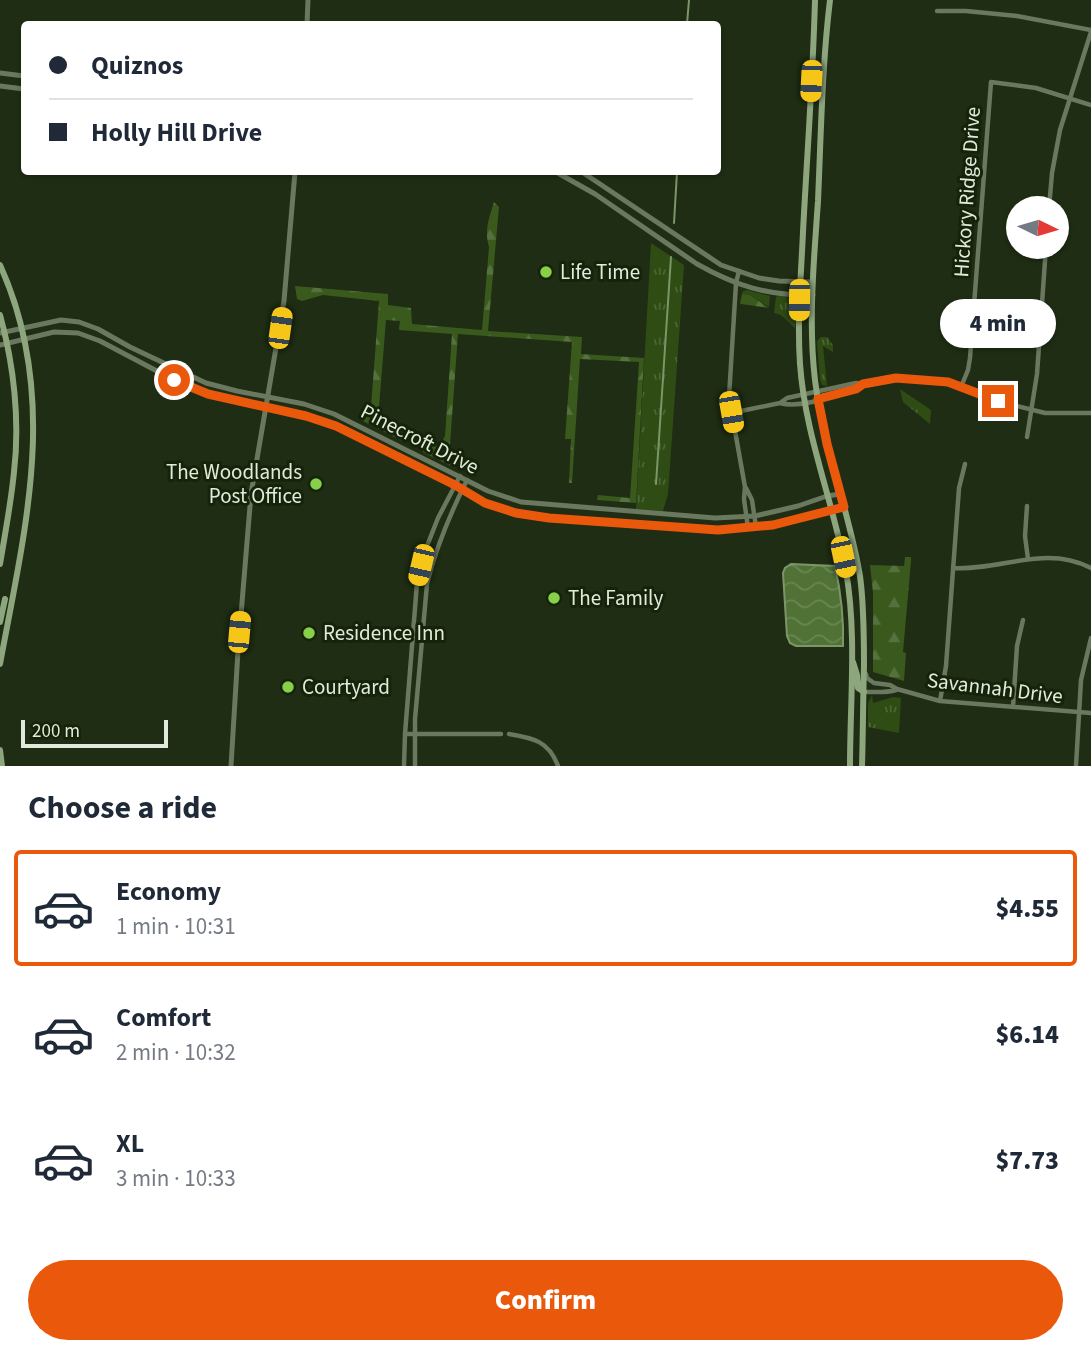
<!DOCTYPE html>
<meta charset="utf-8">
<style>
:root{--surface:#fff;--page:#f6f6f7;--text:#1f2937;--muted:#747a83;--line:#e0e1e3;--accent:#ea580c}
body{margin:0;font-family:"Source Sans 3",sans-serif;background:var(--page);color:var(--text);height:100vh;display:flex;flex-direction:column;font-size:26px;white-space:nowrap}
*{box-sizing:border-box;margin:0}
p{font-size:23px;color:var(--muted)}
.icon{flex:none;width:38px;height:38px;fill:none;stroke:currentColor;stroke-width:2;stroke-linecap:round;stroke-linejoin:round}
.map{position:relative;height:766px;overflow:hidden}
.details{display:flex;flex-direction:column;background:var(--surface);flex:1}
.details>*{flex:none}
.hud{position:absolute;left:21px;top:21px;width:700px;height:154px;border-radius:7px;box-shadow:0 2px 5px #0004;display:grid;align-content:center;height:154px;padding:0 28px;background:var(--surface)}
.needle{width:46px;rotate:95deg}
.buttons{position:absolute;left:1006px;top:196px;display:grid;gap:14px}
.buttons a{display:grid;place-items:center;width:63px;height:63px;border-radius:50%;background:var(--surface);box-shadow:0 2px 5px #0004;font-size:35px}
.scale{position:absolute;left:21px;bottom:18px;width:147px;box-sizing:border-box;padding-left:7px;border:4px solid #e1ebdb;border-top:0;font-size:19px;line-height:24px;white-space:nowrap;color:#e1ebdb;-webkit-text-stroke:5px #15230a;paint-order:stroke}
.end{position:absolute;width:32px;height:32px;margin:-16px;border:9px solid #ea580c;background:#fff;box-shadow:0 0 0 4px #fff}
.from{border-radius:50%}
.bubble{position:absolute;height:49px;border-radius:24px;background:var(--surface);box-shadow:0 2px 5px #0004;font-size:23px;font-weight:800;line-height:49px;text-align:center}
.car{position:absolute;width:21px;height:42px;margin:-21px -10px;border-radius:9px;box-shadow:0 0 5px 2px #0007;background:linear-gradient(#f5c518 24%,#345 0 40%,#f5c518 0 76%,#345 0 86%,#f5c518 0)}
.hud b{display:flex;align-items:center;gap:24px;height:66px;font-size:26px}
.hud b+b{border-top:2px solid var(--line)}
.hud i{width:18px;height:18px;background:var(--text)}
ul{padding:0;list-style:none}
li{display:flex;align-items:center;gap:21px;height:116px;margin:0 14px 10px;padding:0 14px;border:4px solid transparent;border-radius:7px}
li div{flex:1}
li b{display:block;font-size:26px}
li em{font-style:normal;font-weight:800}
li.selected{border-color:var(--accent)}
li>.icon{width:63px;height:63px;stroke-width:1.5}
h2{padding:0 28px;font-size:32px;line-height:84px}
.button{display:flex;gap:14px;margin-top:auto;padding:14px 28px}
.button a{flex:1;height:80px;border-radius:42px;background:var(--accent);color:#fff;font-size:28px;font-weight:800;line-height:80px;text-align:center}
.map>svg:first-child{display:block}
.grass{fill:url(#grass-tufts)}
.forest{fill:url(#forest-firs)}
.water{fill:url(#water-waves);stroke:#7c9668;stroke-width:2}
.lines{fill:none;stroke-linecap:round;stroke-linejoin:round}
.stream{stroke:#7c9668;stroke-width:2}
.minor{stroke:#69785f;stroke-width:4.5}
.tertiary{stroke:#69785f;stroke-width:5}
.secondary{stroke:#8ea67d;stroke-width:6}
.route{stroke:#ea580c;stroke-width:9}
.poi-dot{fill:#88cf4a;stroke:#15230a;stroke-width:2.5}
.labels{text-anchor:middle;stroke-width:6;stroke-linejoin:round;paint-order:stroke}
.street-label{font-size:21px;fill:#e1ebdb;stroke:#15230a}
.poi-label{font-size:21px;fill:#e1ebdb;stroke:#15230a;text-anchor:start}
</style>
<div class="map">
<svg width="1091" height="766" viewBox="0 0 1091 766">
<defs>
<pattern id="grass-tufts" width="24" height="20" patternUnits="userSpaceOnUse" patternTransform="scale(1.75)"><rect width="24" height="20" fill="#2e4c14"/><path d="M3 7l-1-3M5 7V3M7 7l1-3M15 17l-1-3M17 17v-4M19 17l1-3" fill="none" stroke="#4c6636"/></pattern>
<pattern id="forest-firs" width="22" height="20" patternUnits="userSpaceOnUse" patternTransform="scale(1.75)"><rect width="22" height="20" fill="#39591d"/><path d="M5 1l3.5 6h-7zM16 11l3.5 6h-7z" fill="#55713d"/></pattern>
<pattern id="water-waves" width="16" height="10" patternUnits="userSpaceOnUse" patternTransform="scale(1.75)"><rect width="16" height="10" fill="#507236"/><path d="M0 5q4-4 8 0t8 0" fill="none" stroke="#698652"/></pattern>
</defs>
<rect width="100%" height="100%" fill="#1e2d13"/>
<path class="grass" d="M651,243L684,265L668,494L663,511L636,509Z
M747,290L770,296L769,307L750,295L742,294L743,291Z
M778,296C802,298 795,308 795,328L781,315L774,313L776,297Z
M821,337H827L833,345V352L823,346L827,386L822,385L820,380L817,341Z
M900,389L931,410L930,424L903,402Z
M872,695L873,703L893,697L901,698L899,733L868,727V703Z"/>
<path class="forest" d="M494,202L499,207L488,331L582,337L581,354L644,358L636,503L597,500L598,495L630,498L639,362L580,359L572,483H569L571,439H565L572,342L458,334L449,458L462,464L455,468L424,453L420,446L422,443L440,446L445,436L452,334L399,330L400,321L386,320L378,419L402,428V432L407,433L402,441L359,419L364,407H371L379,301L323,295L302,301L297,299L295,286L388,294V305L411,308L412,324L482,330L489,247C484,231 489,218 494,202Z
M742,294L750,295L769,308L741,304L740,303Z
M905,557H911V561L903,652L906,653L904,681L873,672V593L870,565L904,566Z"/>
<path class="water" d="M791,564L835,566C841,593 844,619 843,646H796L790,643L787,636L783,573L785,568Z"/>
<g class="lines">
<path class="stream" d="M687,24L689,0
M674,223L677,172
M656,484L671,257"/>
<path class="minor" d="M937,11H966L1017,16L1091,30
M1049,208L1052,173L1060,130L1091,32
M739,271L736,283L729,397L745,487L744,499L748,528
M961,387L968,370L970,358L991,82L1036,88L1091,105
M780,403C801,409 836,395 857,389L862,384
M731,413L780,403L787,398L856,383L863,384L896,378L937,380L961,387L997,401L1045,413H1091
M1027,437L1037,374L1046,247
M746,488L752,500L756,527
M1027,506L1025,536L1028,559
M953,568C1001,571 1045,544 1091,568
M866,674L867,678L874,683L890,685L897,689L940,701L1091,713
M864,692C873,692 887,693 896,690
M940,701L946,666L959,488L965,464
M1013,707L1017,646L1023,620
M405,734H501
M509,734C533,738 549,741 558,766
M404,766L405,734L417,583L427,546L438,518L460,476
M415,766V719L427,584C436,547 450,514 467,480
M1076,766L1081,680L1091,638"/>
<path class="tertiary" d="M307,24L308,0
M0,73L24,76
M0,86L24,89
M556,172L595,194L697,264C736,286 768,296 813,295
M582,172L721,265L759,278L779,281L813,282
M0,333L61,320L79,322L98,329L130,347L206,383L237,391L304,404L334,414L488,491L521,502L715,518L755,516L798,506L827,496L840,494
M0,345L54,332L78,333L100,341L174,380L208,394L306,416L336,426L455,485L485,503L516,513L549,518L718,530L773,525L844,507
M231,766L238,651L251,494L284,301L295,172"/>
<path class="secondary" d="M815,0C813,77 807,155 803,232C801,276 797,320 800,364C805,435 833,501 846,571C857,634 850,702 850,766
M830,0C822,66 821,134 818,201C814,260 808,321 815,380C823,447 849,510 860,576C864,605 864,636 864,666C863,699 863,733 862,766
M0,265C60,397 25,529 0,664
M0,315C14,365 20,421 14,472C11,503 5,534 0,564
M0,622L5,599
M853,662L857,675L858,688L864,692
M0,750L2,766"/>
</g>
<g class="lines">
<path class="route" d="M174,380L208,394L306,416L336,426L455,485L485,503L516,513L549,518L718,530L773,525L844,507L827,444L818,399L856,389L863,384L896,378L948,382L998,401"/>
</g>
<g class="poi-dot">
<circle cx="546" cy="272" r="7"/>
<circle cx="316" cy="484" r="7"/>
<circle cx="554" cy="598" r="7"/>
<circle cx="309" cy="633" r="7"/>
<circle cx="288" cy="687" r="7"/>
</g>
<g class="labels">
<g class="street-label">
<text transform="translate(967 192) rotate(-86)" y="7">Hickory Ridge Drive</text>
<text transform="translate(420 439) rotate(27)" y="7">Pinecroft Drive</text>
<text transform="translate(995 688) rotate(7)" y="7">Savannah Drive</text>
</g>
<g class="poi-label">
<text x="560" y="279">Life Time</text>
<text x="302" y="479" text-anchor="end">The Woodlands<tspan x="302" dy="24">Post Office</tspan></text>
<text x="568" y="605">The Family</text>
<text x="323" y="640">Residence Inn</text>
<text x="302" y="694">Courtyard</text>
</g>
</g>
</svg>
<div class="buttons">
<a><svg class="needle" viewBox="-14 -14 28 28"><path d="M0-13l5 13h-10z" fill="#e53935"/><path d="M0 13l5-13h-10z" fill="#747a83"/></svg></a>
</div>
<div class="scale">200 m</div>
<i class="end from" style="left:174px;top:380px"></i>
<i class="end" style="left:998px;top:401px"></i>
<div class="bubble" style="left:940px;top:299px;width:116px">4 min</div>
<i class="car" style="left:811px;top:81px;rotate:183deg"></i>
<i class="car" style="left:799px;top:300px;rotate:181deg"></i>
<i class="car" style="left:280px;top:328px;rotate:8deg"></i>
<i class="car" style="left:731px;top:412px;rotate:170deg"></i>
<i class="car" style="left:843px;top:557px;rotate:168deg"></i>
<i class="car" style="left:421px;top:565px;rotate:193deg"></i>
<i class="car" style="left:239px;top:632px;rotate:5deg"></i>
<div class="hud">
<b><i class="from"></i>Quiznos</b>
<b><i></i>Holly Hill Drive</b>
</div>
</div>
<section class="details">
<h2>Choose a ride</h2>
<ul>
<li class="selected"><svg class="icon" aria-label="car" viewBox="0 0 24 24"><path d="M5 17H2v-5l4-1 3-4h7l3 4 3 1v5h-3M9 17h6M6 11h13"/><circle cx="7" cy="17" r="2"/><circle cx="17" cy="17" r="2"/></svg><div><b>Economy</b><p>1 min · 10:31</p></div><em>$4.55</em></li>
<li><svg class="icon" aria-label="car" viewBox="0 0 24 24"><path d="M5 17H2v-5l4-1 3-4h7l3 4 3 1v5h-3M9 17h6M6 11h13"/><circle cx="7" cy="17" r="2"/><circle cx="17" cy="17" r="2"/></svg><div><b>Comfort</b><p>2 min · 10:32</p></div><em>$6.14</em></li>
<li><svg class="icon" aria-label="car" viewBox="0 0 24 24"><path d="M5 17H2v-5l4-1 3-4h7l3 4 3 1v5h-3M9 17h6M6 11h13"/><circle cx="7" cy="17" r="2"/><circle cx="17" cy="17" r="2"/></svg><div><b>XL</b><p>3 min · 10:33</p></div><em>$7.73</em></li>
</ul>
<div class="button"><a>Confirm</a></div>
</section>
